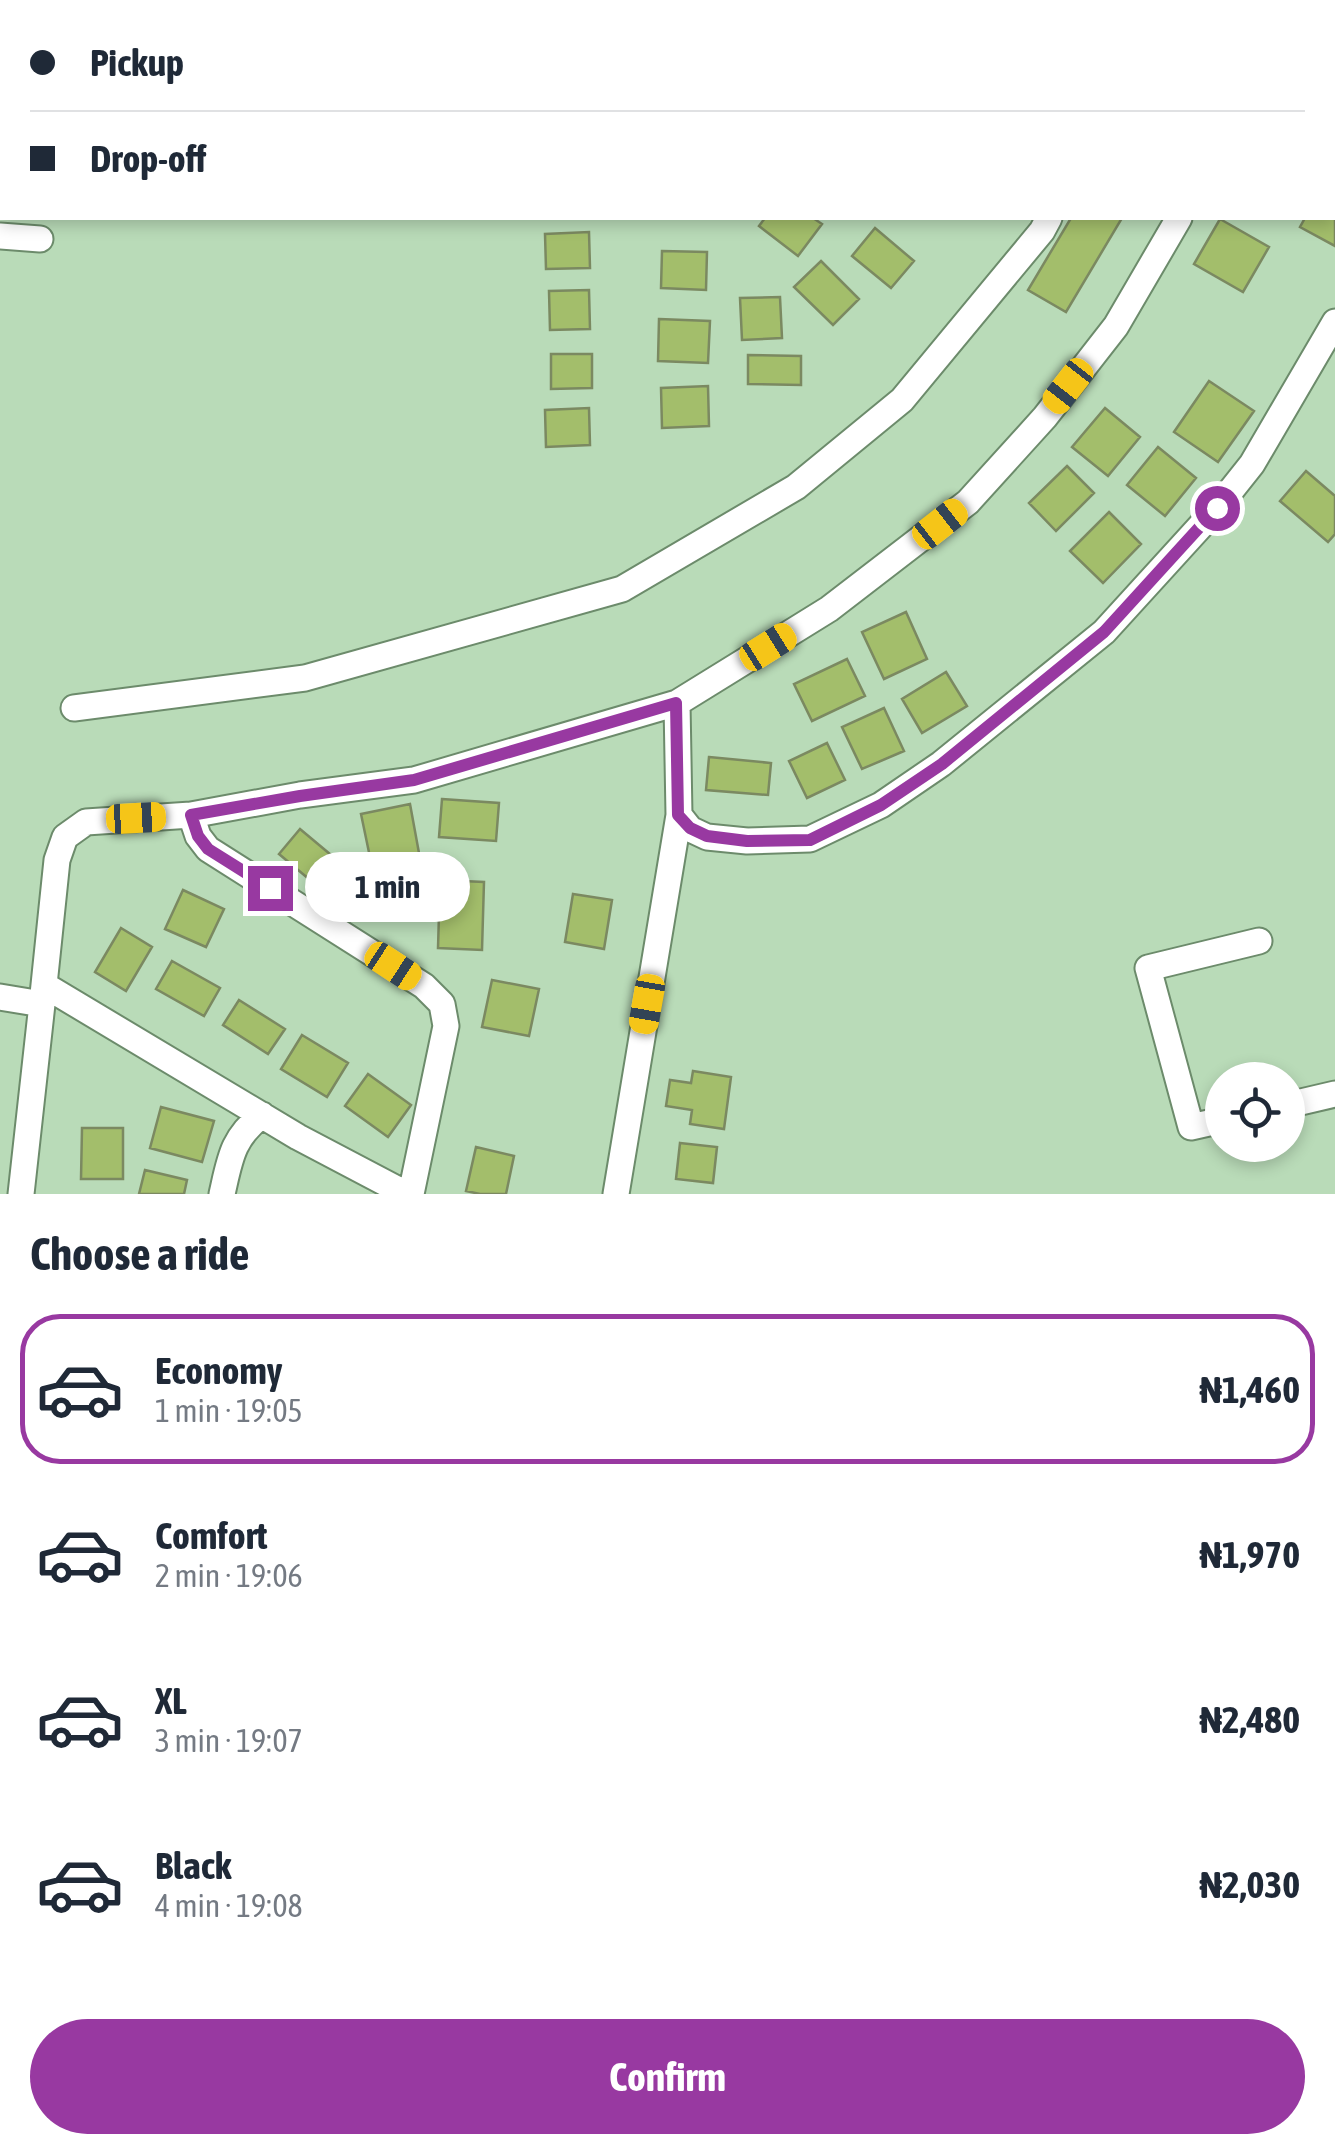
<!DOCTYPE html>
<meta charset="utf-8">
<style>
:root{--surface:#fff;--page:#f2f2f3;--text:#1f2937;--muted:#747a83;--line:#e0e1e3;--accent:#9839a1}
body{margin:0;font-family:"Asap Condensed",sans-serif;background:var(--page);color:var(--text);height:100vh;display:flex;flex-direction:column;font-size:38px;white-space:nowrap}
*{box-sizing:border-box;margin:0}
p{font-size:32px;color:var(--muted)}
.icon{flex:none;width:55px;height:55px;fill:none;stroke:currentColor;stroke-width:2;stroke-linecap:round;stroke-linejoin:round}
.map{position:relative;height:1194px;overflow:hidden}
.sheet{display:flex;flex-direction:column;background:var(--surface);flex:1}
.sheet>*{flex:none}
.top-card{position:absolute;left:0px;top:0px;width:1335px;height:220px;box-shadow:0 5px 15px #0003;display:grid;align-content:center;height:220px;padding:0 30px;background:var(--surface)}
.fabs{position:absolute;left:1205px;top:1062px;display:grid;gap:20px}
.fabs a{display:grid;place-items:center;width:100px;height:100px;border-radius:50%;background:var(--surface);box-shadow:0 5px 15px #0003;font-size:50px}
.end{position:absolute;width:45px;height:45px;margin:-22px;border:12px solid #9839a1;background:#fff;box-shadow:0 0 0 5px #fff}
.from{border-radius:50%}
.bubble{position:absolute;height:70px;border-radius:35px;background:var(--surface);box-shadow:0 5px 15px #0003;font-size:32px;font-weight:700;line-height:70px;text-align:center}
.car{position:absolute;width:30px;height:60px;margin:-30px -15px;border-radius:12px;box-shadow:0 0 8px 2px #0007;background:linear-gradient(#f5c518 24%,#345 0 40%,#f5c518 0 76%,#345 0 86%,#f5c518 0)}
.top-card b{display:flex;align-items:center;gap:35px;height:95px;font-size:38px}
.top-card b+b{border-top:2px solid var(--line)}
.top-card i{width:25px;height:25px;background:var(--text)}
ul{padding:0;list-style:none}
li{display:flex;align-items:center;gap:30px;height:150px;margin:0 20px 15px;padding:0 10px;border:5px solid transparent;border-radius:40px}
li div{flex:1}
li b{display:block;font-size:38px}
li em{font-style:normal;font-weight:700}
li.selected{border-color:var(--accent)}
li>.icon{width:90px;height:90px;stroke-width:1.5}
h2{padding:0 30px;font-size:45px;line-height:120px}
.action{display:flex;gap:20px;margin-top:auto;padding:20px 30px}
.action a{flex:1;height:115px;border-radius:60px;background:var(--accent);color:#fff;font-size:40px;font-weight:700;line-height:115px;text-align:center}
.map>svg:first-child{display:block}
.building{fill:#a3be6b;stroke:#7b8961;stroke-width:2.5}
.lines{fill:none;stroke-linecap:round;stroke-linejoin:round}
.minor-casing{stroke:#6c8b6b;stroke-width:29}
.minor{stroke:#fff;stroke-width:25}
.route{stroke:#9839a1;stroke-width:12}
</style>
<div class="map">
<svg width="1335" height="1194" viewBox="0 0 1335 1194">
<rect width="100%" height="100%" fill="#b9dbb8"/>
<path class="building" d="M1332,186L1335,188V246L1300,227L1305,218H1332Z
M765,218H813L822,224L798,256L759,226Z
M1071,218H1122L1066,312L1028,290Z
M1220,219L1269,247L1243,292L1194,264Z
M875,228L914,261L891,288L852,256Z
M589,232L590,268L546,269L545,234Z
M662,251L707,252L706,290L661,288Z
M821,261L859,299L833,325L794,287Z
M589,290L590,329L550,330L549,291Z
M780,297L782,338L742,340L740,298Z
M659,319L710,321L708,363L658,361Z
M551,354H592V388L551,389Z
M748,355L801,356V385L748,384Z
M1209,381L1254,411L1218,462L1174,432Z
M708,386L709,426L662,428L661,388Z
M589,408L590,445L546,447L545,410Z
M1105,408L1140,437L1108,476L1072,447Z
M1158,447L1196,478L1165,516L1127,485Z
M1067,466L1094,493L1056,531L1029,503Z
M1306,471L1335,496V534L1328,542L1280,501Z
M1109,512L1141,544L1103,583L1070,551Z
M906,612L927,659L884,679L862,632Z
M847,659L865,696L812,721L794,684Z
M946,672L967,706L922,733L902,699Z
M884,708L904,751L862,769L842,727Z
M827,743L845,780L807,798L789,761Z
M709,757L771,763L768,795L706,790Z
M442,799L499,803L496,841L439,837Z
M410,804L419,853L371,862L361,814Z
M300,829L343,865L322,890L279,854Z
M440,880L484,882L482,950L438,948Z
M183,890L224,909L206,947L165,929Z
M573,894L612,900L604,949L565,942Z
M121,928L152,947L126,991L95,972Z
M172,961L220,988L204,1016L156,989Z
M492,980L539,989L529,1036L482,1027Z
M239,1000L285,1029L268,1054L223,1025Z
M302,1035L348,1063L327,1097L281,1069Z
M693,1071L731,1077L724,1129L690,1124L692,1110L666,1106L670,1080L691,1083Z
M368,1074L411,1105L388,1137L345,1106Z
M161,1107L214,1121L202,1162L150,1148Z
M82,1128H123V1179H81Z
M680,1143L717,1147L713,1183L676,1179Z
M476,1147L514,1156L506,1194H480L466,1191Z
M145,1170L187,1180L184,1194H139Z"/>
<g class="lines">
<g class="minor-casing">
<path id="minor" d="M291,2L292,0
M824,2V0
M957,2V0
M1159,2L1160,0
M1303,2L1305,0
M0,236L40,239
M677,703L679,815L690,829L707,837L747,841L810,839L881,805L941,764L1104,632L1217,508L1252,464L1335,322
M74,708L305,678L622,589L796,487L902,400L1042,231L1049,218
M191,815L198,836L208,849L424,986L442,1004L446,1026L411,1194
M44,985L298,1137L395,1188L400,1194
M0,997L42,1004L21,1194
M42,1004L57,860L65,837L86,822L191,815L300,795L414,780L677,703L829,609L968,502L1045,417L1116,326L1179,218
M1288,1105L1335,1094
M1222,1120L1191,1127L1148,968L1259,941
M222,1194C230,1159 232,1138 262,1115
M616,1194L679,815"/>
</g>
<use href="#minor" class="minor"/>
</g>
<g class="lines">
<path class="route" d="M270,888L208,849L198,836L191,815L300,796L414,780L676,703L678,815L690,828L707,836L747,841L810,840L881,805L942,764L1104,632L1217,508"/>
</g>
</svg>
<div class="fabs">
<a><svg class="icon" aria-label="locate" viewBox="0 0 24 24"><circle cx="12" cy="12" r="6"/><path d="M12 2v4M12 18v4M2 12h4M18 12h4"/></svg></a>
</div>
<i class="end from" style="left:1217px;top:508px"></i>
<i class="end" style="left:270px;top:888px"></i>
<div class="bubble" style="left:305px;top:852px;width:165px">1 min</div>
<i class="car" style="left:1068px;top:386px;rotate:218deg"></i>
<i class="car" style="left:940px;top:524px;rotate:52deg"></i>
<i class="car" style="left:768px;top:647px;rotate:58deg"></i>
<i class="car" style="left:136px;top:818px;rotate:87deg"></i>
<i class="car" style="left:393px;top:966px;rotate:123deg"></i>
<i class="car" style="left:647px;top:1004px;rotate:190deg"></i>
<div class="top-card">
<b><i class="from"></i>Pickup</b>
<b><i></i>Drop-off</b>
</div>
</div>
<section class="sheet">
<h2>Choose a ride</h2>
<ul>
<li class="selected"><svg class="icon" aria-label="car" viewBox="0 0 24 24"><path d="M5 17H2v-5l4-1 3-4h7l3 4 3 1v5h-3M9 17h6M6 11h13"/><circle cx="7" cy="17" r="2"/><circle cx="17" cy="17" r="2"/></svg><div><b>Economy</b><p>1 min · 19:05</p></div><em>₦1,460</em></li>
<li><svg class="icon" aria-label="car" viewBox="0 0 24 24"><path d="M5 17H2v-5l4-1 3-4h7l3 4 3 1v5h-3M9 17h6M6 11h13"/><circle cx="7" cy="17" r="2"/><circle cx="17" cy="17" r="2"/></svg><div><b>Comfort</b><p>2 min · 19:06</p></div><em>₦1,970</em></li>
<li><svg class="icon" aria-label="car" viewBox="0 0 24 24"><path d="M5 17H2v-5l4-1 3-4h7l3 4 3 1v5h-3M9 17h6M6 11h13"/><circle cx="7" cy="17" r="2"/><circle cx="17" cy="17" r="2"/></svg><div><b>XL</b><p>3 min · 19:07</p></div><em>₦2,480</em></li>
<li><svg class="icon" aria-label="car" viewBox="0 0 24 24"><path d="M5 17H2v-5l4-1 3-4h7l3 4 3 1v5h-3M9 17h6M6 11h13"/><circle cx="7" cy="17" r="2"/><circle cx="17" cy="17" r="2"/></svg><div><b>Black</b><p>4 min · 19:08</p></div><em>₦2,030</em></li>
</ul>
<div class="action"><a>Confirm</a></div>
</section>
